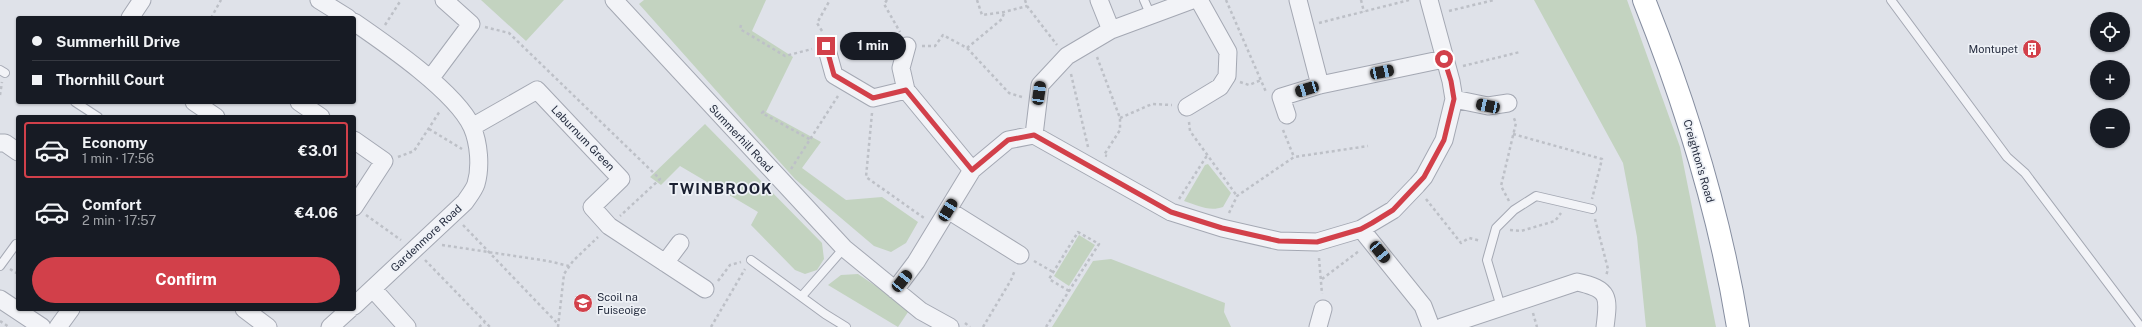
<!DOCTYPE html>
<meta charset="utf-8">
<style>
:root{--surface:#171b24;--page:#20242c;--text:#f1f3f6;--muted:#9ea1a6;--line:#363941;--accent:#d2404a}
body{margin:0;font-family:"Public Sans",sans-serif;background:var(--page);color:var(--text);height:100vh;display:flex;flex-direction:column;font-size:15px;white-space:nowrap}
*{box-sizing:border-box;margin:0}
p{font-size:13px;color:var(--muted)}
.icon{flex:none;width:22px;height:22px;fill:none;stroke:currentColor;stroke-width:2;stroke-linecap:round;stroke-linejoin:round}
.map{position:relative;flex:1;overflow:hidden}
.drawer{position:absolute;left:16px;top:115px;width:340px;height:196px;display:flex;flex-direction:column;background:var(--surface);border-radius:4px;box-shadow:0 1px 3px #0004}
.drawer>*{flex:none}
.banner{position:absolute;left:16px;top:16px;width:340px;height:88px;border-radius:4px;box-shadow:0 1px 3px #0004;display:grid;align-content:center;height:88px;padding:0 16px;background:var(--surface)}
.tools{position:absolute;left:2090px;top:12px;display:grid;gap:8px}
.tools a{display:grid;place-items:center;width:40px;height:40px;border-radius:50%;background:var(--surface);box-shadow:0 1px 3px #0004;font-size:20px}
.end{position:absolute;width:18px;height:18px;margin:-9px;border:5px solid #d2404a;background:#fff;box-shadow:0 0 0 2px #fff}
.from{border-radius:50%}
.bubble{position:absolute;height:28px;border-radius:14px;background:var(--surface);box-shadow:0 1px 3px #0004;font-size:13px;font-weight:700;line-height:28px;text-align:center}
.car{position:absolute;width:12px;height:24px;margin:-12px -6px;border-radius:5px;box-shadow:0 0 3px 1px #0007;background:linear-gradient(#222 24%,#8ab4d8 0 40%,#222 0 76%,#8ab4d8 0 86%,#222 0)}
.banner b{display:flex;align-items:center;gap:14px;height:38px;font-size:15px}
.banner b+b{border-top:1px solid var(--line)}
.banner i{width:10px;height:10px;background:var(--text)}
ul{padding:7px 0 0;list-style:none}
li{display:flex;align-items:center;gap:12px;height:56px;margin:0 8px 6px;padding:0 8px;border:2px solid transparent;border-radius:4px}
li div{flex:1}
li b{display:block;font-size:15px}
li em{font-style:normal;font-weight:700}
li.selected{border-color:var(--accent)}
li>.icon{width:36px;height:36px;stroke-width:1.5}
.cta{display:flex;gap:8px;margin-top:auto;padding:8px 16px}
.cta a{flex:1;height:46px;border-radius:24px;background:var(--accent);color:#fff;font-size:16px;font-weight:700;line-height:46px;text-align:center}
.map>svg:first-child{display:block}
.green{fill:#c3d3c0}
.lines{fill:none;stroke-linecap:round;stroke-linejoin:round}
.lane-casing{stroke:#a4a8b3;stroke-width:10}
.street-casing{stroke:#a4a8b3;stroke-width:19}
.highway-casing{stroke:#868ea0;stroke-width:24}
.path{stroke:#bdc0c7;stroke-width:2.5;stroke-dasharray:3 3;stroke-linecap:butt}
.lane{stroke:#f2f3f7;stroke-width:8}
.street{stroke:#f2f3f7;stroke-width:17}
.highway{stroke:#fff;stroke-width:22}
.route{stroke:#d2404a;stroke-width:5}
.labels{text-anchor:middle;stroke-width:3.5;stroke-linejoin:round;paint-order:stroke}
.poi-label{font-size:11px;fill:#272e40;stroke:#eef1f6;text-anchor:end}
.street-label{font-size:11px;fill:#272e40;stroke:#eef1f6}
.district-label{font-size:15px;font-weight:bold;letter-spacing:1px;fill:#1a2031;stroke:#eef1f6}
</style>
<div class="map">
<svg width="2142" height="327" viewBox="0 0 2142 327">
<rect width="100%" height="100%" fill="#dfe2e9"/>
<path class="green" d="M481,0H564L526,41Z
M644,0H766L752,31L793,57L766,112L821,142L802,168L846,200L882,197L918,222L906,243L891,252L874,246L795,179L639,4Z
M1534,0H1627L1680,147L1716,327H1646L1637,237L1623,163Z
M705,124L822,243L824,259L817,270L805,274L795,270L751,225L758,212L680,166L661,185L650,177Z
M1208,164L1231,193L1223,207C1209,212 1197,205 1184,201L1205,165Z
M1079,235L1095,245L1069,286L1054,276Z
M1111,259L1225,303L1224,312L1231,327H1052L1093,261Z
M858,274L910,309L898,327L828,285L841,275Z"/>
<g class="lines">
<g class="lane-casing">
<path id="lane" d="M1144,0L1151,16
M1891,0L2007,157L2025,173L2141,327
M0,70L5,73
M75,102L98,117
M751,260L825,314L846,327
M0,266L16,244
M802,296L844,248
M1501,307L1487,260L1496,228L1514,210L1536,196L1592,209"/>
</g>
<g class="street-casing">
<path id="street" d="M319,0L348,18
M614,0L844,248L921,311L950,327
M1298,0L1320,85
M130,18L142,0
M354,22C386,44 456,92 472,127C479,143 481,167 476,184C474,190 469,196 465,202L354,306
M1111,30L1192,0
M826,46L834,75L873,98L906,90L972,170
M430,79L471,24L444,0
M906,90L901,68L907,46
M1454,99L1488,106L1508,103
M194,102L216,117
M299,102L321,117
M1187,107L1220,87L1227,76L1228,52L1199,0
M1287,115L1281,97L1320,85L1444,59
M472,127L537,90L621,179L592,207L609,226L705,289
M1034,135L1040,85L1067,56L1111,30L1099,0
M354,140L384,161L354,207
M0,143H5L18,152
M948,210L1020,255
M1361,229L1423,306L1431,327
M665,263L680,243
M373,289L407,327
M895,290L916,262L972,170L1008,140L1034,135L1171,212L1222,228L1279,241L1317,242L1361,229L1393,210L1417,185L1424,177L1444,140L1454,99L1451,81L1429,0
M0,299L42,327
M244,309L268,327
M58,327L71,309
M330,327L350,309
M1318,327L1323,309
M1442,327L1577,282C1610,289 1609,297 1605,327"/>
</g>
<g class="highway-casing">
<path id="highway" d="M1644,0C1686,105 1720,215 1738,327"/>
</g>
<path class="path" d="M887,0L884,4L900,32
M977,0L982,15L1004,12L1027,6
M1025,0L1027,6L1057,45
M1226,0L1266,92
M1361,0L1364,12
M1449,11L1494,0
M43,18H46
M211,18L221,0
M1319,23L1409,0
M385,25L401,0
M741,25L740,29L785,56L812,49
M485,27L509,33L660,179L620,216
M822,31L817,23L830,0
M922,46H935L943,35L967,48L1009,93L1022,97
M842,48L859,51L871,56L874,51L887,59
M967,48L1002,19L1004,13
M1097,57L1120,118V130L1104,155L1107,156
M1463,66L1520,52
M1071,74L1088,147
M1240,82L1249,85L1261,80
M0,95L2,82
M764,111L762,113L811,140
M872,113L866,177L924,218
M1120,118L1152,104L1172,105
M1189,122L1190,131L1237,196
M429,129L462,149
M1283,130L1294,157
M1513,134L1602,159L1592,199
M398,157L414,151L440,111
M791,169L838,96
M1179,199L1208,154
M1426,199L1461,243L1469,238L1481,241
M1509,201L1501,186L1516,123L1513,116
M1229,213L1237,196L1294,157L1368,146
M366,215L401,240
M1595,219L1608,269L1606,276
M463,225L558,324
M1510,230L1521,231L1555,221L1561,213
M442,245L548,261L569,266
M1319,258L1322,294
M425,260L490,327
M1034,261L1053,272
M10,269L18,274V280
M1322,279L1359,251
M718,281L730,265L741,262
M1533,313L1537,327
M0,321L9,327
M965,323L970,327
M479,327L485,322
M558,327L564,274L573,261L598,237
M711,327L745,269
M983,327L1011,280L1015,270
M1046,327L1099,244L1078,232L1049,279L1069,291"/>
<use href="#lane" class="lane"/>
<use href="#street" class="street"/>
<use href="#highway" class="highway"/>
</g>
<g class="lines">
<path class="route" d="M826,46L834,75L873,98L906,90L972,170L1008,140L1034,135L1171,212L1222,228L1279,241L1317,242L1361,229L1372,223L1393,210L1424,177L1444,140L1454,99L1451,81L1444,59"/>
</g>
<defs>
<g id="building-disc" transform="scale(1)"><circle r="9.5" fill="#d2404a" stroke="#eef1f6"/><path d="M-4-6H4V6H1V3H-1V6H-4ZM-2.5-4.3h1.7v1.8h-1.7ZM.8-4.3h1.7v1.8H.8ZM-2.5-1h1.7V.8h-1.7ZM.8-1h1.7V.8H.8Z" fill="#fff"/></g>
<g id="school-disc" transform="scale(1)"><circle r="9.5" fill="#d2404a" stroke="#eef1f6"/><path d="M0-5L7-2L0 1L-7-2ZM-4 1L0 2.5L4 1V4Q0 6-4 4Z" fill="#fff"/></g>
</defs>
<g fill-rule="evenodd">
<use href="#building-disc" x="2032" y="49"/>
<use href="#school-disc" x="583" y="303"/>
</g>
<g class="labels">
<g class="poi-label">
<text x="2018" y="53">Montupet</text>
<text x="597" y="301" text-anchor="start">Scoil na<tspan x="597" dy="13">Fuiseoige</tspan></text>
</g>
<g class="street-label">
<text transform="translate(583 138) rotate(46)" y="4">Laburnum Green</text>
<text transform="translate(741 138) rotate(47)" y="4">Summerhill Road</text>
<text transform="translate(1699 161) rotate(74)" y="4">Creighton's Road</text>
<text transform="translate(426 238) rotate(-43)" y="4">Gardenmore Road</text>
</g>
<g class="district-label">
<text x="721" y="194">TWINBROOK</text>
</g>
</g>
</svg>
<div class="tools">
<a><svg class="icon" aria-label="locate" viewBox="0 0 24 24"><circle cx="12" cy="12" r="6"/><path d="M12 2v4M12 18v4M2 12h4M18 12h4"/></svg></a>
<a>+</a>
<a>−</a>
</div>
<i class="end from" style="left:1444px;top:59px"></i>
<i class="end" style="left:826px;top:46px"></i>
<div class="bubble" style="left:840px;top:32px;width:66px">1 min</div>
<i class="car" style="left:1382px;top:72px;rotate:78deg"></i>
<i class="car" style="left:1307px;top:89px;rotate:253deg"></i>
<i class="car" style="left:1039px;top:93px;rotate:8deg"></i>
<i class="car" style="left:1488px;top:106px;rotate:282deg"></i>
<i class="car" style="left:948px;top:210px;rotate:31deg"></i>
<i class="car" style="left:1380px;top:252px;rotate:141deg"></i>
<i class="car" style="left:902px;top:281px;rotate:39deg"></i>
<div class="banner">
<b><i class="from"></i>Summerhill Drive</b>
<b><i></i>Thornhill Court</b>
</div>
<section class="drawer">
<ul>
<li class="selected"><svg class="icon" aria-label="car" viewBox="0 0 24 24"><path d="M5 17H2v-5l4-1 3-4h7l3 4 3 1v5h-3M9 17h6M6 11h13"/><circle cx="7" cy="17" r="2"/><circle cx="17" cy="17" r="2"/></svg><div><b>Economy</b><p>1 min · 17:56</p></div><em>€3.01</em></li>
<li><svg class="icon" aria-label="car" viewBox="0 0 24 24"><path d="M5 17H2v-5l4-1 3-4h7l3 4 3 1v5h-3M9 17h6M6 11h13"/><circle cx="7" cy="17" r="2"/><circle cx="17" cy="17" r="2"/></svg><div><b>Comfort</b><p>2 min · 17:57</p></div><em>€4.06</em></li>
</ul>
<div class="cta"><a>Confirm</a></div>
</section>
</div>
